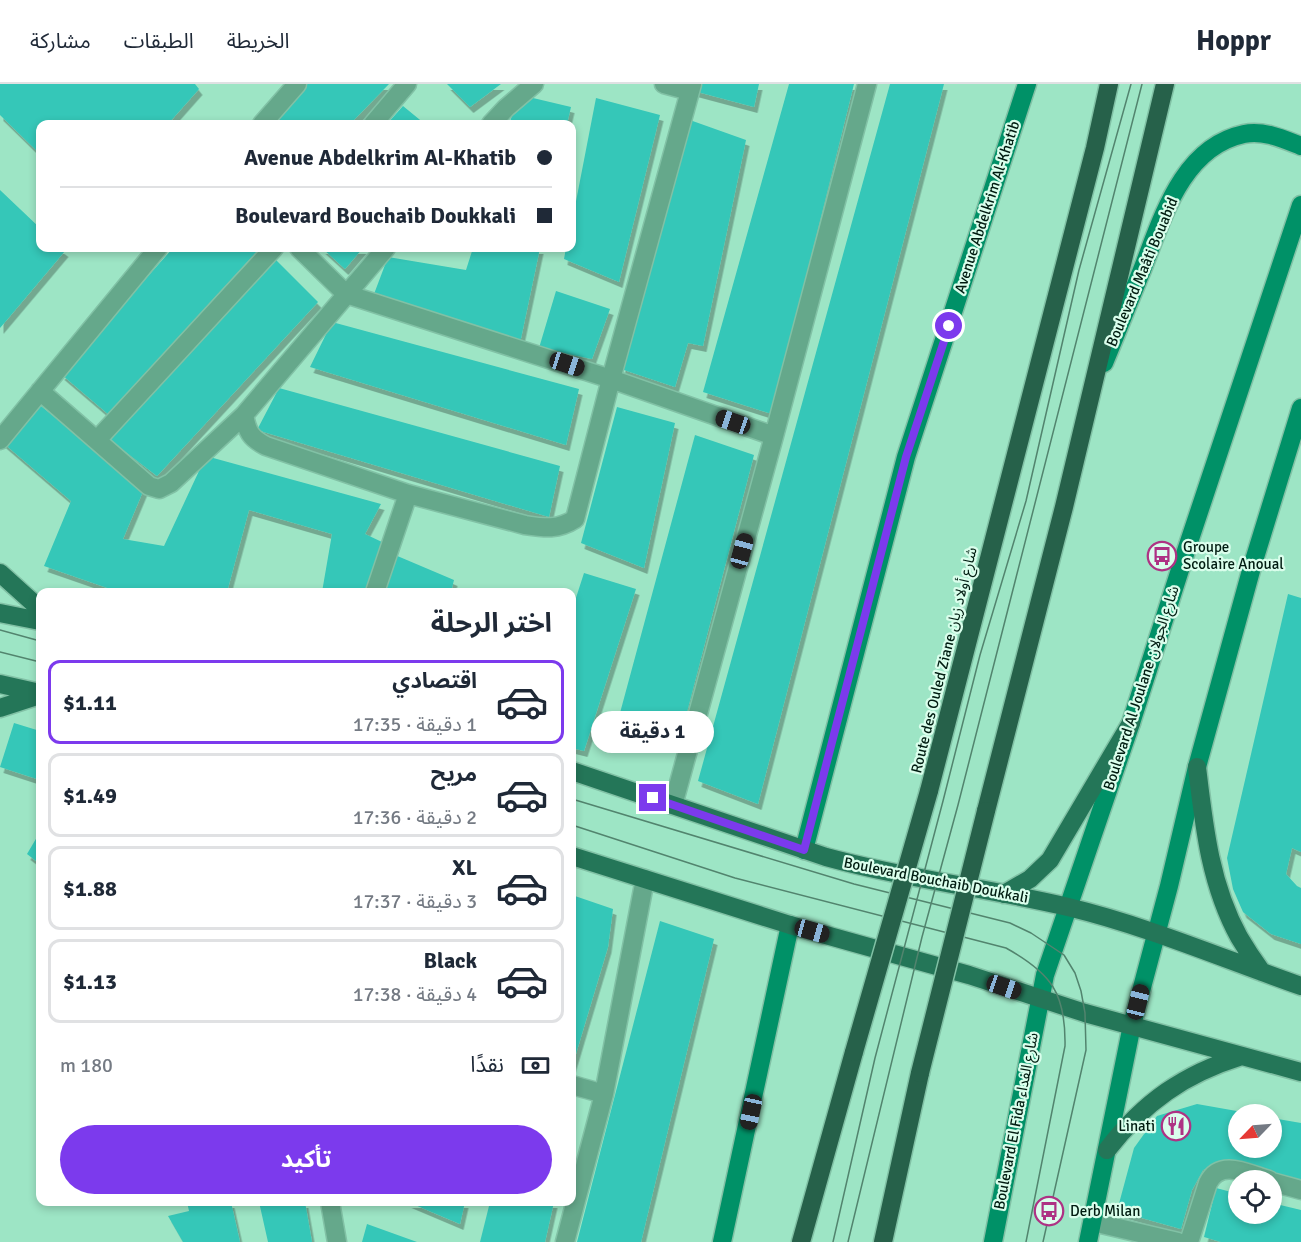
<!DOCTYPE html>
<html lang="ar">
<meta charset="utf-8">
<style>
:root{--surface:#fff;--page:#f6f6f7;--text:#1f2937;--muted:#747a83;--line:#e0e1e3;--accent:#7c3aed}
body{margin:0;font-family:Signika,"Noto Sans Arabic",sans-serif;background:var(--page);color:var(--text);direction:rtl;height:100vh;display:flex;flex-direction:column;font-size:22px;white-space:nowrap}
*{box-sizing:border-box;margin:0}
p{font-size:20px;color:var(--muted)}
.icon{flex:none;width:33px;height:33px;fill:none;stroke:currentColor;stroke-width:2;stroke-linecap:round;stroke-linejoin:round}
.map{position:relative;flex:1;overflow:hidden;direction:ltr}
.drawer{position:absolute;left:36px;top:504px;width:540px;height:618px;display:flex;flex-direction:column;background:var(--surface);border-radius:12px;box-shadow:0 3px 9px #0003;direction:rtl}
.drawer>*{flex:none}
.hud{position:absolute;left:36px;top:36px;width:540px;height:132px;border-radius:12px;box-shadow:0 3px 9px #0003;direction:rtl;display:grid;align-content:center;height:132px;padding:0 24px;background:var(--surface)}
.needle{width:39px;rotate:245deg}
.buttons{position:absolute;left:1228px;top:1020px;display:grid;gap:12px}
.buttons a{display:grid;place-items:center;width:54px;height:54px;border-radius:50%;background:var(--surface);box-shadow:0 3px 9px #0003;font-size:30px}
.end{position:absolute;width:27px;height:27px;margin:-14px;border:8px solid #7c3aed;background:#fff;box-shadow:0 0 0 3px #fff}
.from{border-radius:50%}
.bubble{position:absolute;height:42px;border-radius:21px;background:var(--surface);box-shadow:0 3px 9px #0003;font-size:20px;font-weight:700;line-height:42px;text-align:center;direction:rtl}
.car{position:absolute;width:18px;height:36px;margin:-18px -9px;border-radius:8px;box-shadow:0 0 4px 2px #0007;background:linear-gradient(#222 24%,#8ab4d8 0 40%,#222 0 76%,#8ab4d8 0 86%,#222 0)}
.hud b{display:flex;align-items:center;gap:21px;height:57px;font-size:22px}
.hud b+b{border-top:2px solid var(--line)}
.hud i{width:15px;height:15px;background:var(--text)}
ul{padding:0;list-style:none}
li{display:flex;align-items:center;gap:18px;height:84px;margin:0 12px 9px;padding:0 12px;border:3px solid var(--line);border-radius:12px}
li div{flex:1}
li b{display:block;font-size:22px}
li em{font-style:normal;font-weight:700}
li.current{border-color:var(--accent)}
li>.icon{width:54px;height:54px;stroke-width:1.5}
h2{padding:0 24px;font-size:27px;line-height:72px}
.pay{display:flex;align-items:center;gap:15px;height:66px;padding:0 24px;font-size:22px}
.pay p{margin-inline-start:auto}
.cta{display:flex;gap:12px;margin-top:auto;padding:12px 24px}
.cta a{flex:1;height:69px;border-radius:36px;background:var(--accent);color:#fff;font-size:24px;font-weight:700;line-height:69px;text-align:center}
header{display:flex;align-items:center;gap:36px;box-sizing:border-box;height:84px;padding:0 30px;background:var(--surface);border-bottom:2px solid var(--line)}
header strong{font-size:28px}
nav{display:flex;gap:33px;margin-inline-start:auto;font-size:21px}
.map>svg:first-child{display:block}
.building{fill:#35c7b8;filter:url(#shadow)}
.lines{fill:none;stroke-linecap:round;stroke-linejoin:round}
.street-casing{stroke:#81c1a5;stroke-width:21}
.secondary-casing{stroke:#81c1a5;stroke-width:21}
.primary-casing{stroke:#81c1a5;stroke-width:21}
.highway-casing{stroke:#81c1a5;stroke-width:21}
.street{stroke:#65a88b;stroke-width:18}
.secondary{stroke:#009167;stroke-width:18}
.primary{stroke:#247658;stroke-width:18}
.highway{stroke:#26614a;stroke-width:18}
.tram{stroke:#52846e;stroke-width:1.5}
.highway-bridge-casing{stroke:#81c1a5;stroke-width:21;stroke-linecap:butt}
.highway-bridge{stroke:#26614a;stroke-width:18}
.route{stroke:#7c3aed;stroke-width:8}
.labels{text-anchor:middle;stroke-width:4.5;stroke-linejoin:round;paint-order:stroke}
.street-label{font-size:15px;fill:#001c11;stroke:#dafeec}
.poi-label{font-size:15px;fill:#001c11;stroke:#dafeec;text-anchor:start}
</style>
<header>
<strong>Hoppr</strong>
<nav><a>الخريطة</a><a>الطبقات</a><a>مشاركة</a></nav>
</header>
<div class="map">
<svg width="1301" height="1158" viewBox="0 0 1301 1158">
<defs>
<filter id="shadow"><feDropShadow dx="3.5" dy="6" stdDeviation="0" flood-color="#0004"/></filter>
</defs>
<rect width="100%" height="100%" fill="#9de5c5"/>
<path class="building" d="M0,0H195L199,5L168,40H40V70L0,31Z
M304,0H389L350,40H269Z
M447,0H501L470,23Z
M696,0H759L754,23L694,7Z
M789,0H854L772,330L703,308Z
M890,0H944L758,720L698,697Z
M533,14L571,23L567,40H509L512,32Z
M596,14L660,31L619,198L564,175L566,164H572V138Z
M403,22L425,40H387Z
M687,35L746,56L703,262L688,259L675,303L621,285Z
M0,106L40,144V164H61L65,167L0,244Z
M173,164H260L108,330L61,290Z
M322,164H363L345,185Z
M473,164H540L520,259L374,210L388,173L466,186Z
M276,176L318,218L157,392L110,356Z
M556,207L610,225L592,275L539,264Z
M332,238L579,305L566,361L310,283Z
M279,304L560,382L549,433L257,346Z
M36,318L144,405L123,455L164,462L206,372L381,420L365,450L382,458L367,508H322L332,450L249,426L227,508H119L44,482L71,417L1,357Z
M617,323L675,339L644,484L581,459Z
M695,351L754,371L682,647L620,629Z
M395,471L454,496L451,508H383Z
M584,489L636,505L584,667L572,664V526Z
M1288,510L1301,514V768L1292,764L1286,790L1297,802L1301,804V860L1271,850L1243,828L1233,805L1227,774Z
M14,639L40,647V696L0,683Z
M40,748V780L27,770Z
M572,811L613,825L608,863L572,983Z
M660,837L714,855L641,1158H577Z
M1197,1020L1248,1029L1239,1030V1064H1272V1034L1301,1039V1100L1225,1076L1203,1086L1192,1106L1181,1145L1117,1127L1134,1064L1157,1032Z
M1216,1104L1239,1110V1130H1272V1119L1301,1126V1158H1221L1204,1153Z
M187,1118H231L240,1158H183L168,1132L189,1127Z
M259,1118H305L312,1158H268Z
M408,1118H465L460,1140Z
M490,1118H554L545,1158H480Z
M367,1140L417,1158H362Z"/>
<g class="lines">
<g class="street-casing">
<path id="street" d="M664,0L690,7
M262,40L297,0
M373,40L407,0
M491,40L506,24L534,0
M299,164L346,210L611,295L774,352
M40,307L149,402L159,405L171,399L244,331L386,164
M244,331C247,347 250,354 266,362L408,410L525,441C545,444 558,446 575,435L611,295L692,0
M0,356L158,164
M97,356L274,164
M375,508L408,410
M673,721L774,352L867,0
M572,1001L604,1010L645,795
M1272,1098L1301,1106
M330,1118L337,1158
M1093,1138L1178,1158
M565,1158L604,1010
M1189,1158L1208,1099C1220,1074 1248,1090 1269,1096"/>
</g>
<g class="secondary-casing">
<path id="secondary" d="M1104,279C1117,248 1129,217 1142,186C1162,135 1182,63 1244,50C1264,46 1283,55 1301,62
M804,766L906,373L1027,0
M722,1158L790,841
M993,1158L1045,891L1131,639L1186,467L1301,121
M1088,1158L1132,941L1169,802L1197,683L1252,483L1301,324"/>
</g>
<g class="primary-casing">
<path id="primary" d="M0,489L40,525
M0,529L40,537
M0,600L40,609
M0,624L40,611
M1197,683C1204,742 1210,800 1239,853C1246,865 1254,877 1262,888
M572,687L826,773C906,795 988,804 1068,823C1147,842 1224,875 1301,902
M572,772L790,841L969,891L1085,929L1301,988
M1004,810L1030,795L1050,776L1131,639
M1107,1066C1144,1018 1184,990 1242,972"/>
</g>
<g class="highway-casing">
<path id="highway" d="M929,707L1095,64L1109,0
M986,727L1064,423L1165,0
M801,1158L854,968
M883,1158L920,989"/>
</g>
<use href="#street" class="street"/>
<use href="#secondary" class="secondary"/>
<use href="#primary" class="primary"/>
<use href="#highway" class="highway"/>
<path class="tram" d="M0,546L40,557
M0,568L40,578
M572,715L854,800L1010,839L1031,849L1064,871L1075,889L1081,907L1085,929L1086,966L1043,1158
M572,741L735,794L1006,864C1051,889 1066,909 1065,962L1026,1158
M833,1158L875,974L943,717L980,571L1026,417L1079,186L1131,0
M848,1158L922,853L958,721L1142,0"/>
<g class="highway-bridge-casing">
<path id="highway-bridge" d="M854,968L929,707
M920,989L986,727"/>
</g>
<use href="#highway-bridge" class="highway-bridge"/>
</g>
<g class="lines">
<path class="route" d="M653,714L804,766L906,373L949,242"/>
</g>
<defs>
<g id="bus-ring" transform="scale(1.5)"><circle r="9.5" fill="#dafeec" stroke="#ae3284" stroke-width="1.5"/><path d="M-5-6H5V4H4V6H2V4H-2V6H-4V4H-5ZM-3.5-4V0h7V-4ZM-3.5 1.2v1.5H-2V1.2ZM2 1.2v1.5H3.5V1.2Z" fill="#ae3284"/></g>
<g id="restaurant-ring" transform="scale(1.5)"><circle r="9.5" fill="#dafeec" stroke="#ae3284" stroke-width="1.5"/><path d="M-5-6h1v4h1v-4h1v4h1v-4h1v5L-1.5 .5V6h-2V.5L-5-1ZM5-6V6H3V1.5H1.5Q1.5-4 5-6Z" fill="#ae3284"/></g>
</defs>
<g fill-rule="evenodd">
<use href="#bus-ring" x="1162" y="472"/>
<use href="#restaurant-ring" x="1176" y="1042"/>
<use href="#bus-ring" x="1049" y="1127"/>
</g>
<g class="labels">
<g class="street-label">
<text transform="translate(987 123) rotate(-72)" y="5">Avenue Abdelkrim Al-Khatib</text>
<text transform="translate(1142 188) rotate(-67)" y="5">Boulevard Maâti Bouabid</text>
<text transform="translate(944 576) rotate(-76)" y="5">Route des Ouled Ziane شارع أولاد زيان</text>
<text transform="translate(1141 604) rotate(-72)" y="5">Boulevard Al Joulane شارع الجولان</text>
<text transform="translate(936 796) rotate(11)" y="5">Boulevard Bouchaib Doukkali</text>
<text transform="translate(1016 1037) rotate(-79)" y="5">Boulevard El Fida شارع الفداء</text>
</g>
<g class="poi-label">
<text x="1183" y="468">Groupe<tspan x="1183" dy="17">Scolaire Anoual</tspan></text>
<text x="1155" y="1047" text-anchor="end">Linati</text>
<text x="1070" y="1132">Derb Milan</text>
</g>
</g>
</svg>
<div class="buttons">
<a><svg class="needle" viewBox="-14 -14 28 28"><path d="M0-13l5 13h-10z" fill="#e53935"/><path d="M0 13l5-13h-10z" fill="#747a83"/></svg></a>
<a><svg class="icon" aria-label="locate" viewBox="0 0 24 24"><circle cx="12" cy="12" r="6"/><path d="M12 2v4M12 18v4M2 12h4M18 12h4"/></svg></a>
</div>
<i class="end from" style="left:949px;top:242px"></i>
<i class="end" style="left:653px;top:714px"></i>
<div class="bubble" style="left:591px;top:627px;width:123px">1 دقيقة</div>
<i class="car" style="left:567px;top:280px;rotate:108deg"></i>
<i class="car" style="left:733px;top:338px;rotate:289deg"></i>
<i class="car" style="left:742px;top:467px;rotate:15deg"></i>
<i class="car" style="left:812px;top:847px;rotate:106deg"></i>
<i class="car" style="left:1004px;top:903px;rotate:109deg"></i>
<i class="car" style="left:1138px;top:918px;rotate:14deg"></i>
<i class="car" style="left:751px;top:1028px;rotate:192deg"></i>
<div class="hud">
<b><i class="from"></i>Avenue Abdelkrim Al-Khatib</b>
<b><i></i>Boulevard Bouchaib Doukkali</b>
</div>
<section class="drawer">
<h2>اختر الرحلة</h2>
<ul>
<li class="current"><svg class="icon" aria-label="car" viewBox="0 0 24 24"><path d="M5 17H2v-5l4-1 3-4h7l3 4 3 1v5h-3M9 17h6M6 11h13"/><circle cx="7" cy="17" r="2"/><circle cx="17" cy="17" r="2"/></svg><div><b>اقتصادي</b><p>1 دقيقة · 17:35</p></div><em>$1.11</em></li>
<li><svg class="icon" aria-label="car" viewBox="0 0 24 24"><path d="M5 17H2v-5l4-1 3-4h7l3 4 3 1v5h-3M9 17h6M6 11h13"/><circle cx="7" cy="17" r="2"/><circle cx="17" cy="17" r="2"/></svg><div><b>مريح</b><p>2 دقيقة · 17:36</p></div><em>$1.49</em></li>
<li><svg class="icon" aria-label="car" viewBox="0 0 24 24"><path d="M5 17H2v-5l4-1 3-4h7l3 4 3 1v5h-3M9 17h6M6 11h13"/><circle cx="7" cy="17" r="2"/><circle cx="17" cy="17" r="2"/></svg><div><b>XL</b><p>3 دقيقة · 17:37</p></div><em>$1.88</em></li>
<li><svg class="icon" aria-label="car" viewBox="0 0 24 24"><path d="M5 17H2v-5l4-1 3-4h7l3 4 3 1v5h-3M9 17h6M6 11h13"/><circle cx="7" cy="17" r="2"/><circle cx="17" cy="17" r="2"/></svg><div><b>Black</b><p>4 دقيقة · 17:38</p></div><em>$1.13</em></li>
</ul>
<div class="pay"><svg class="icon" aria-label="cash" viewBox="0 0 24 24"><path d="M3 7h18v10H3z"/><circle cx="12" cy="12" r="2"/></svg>نقدًا<p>180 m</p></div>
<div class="cta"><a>تأكيد</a></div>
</section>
</div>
